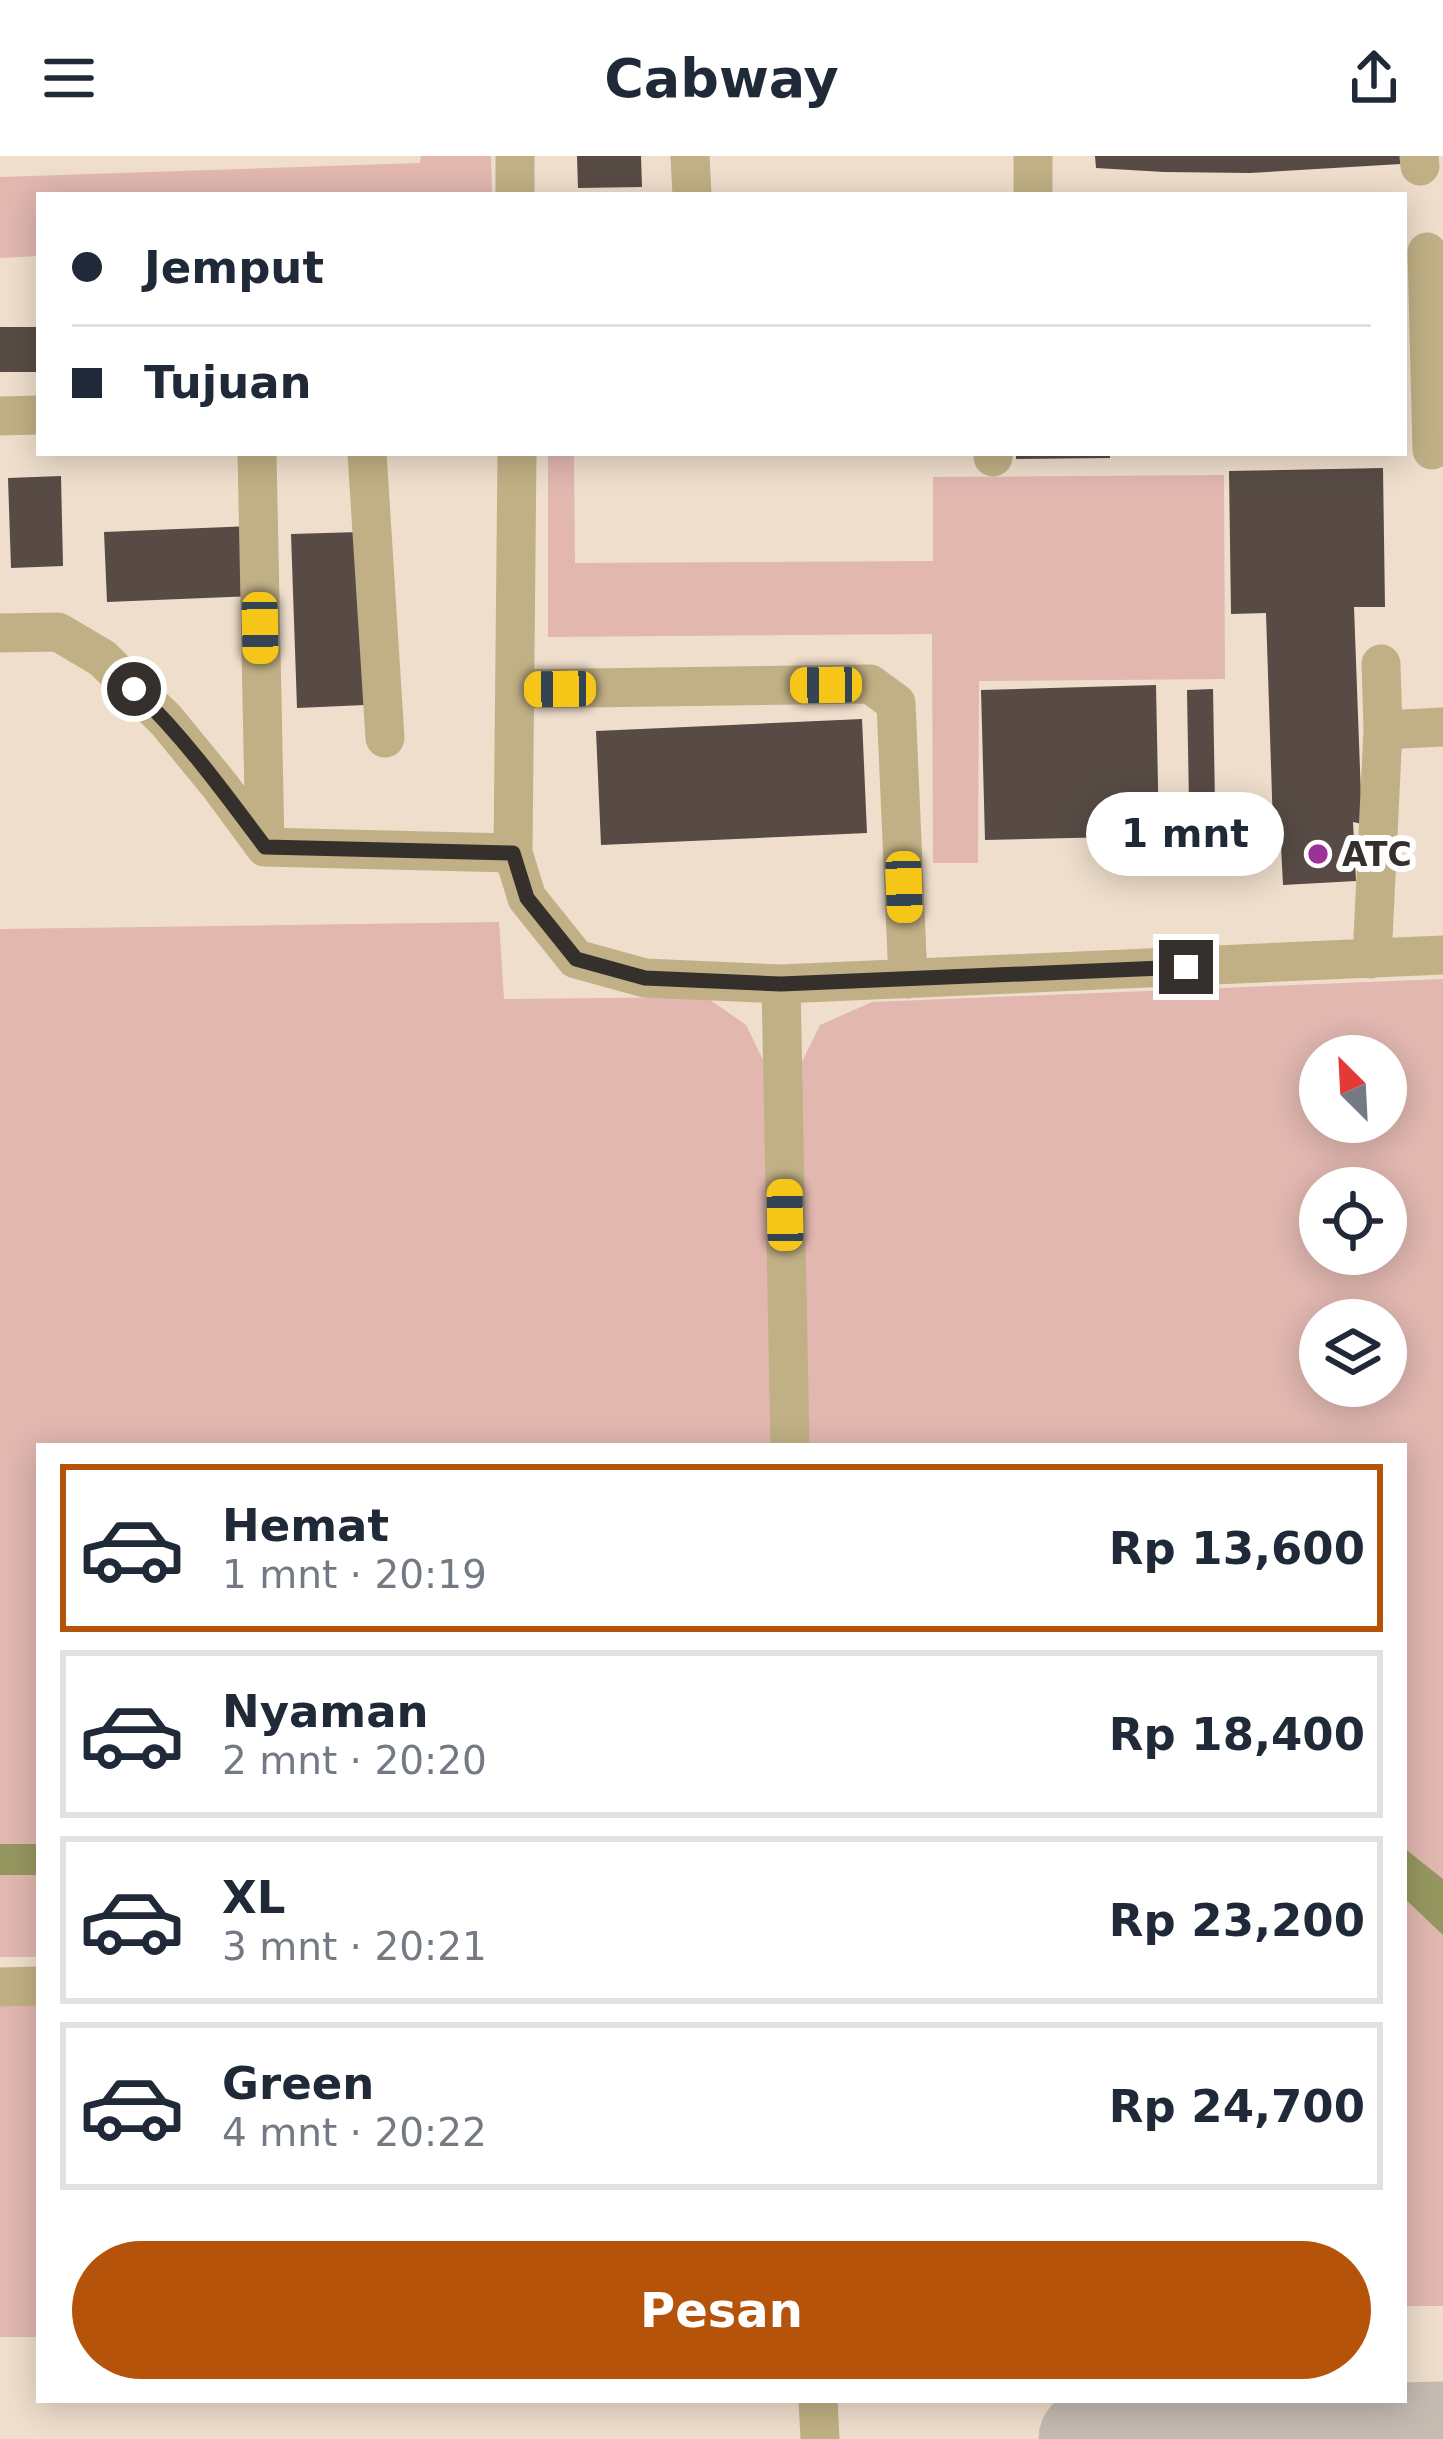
<!DOCTYPE html>
<html lang="id">
<meta charset="utf-8">
<style>
:root{--surface:#fff;--page:#f2f2f3;--text:#1f2937;--muted:#747a83;--line:#e0e1e3;--accent:#b45309}
body{margin:0;font-family:"DejaVu Sans",sans-serif;background:var(--page);color:var(--text);height:100vh;display:flex;flex-direction:column;font-size:45px;white-space:nowrap}
*{box-sizing:border-box;margin:0}
p{font-size:39px;color:var(--muted)}
.icon{flex:none;width:66px;height:66px;fill:none;stroke:currentColor;stroke-width:2;stroke-linecap:round;stroke-linejoin:round}
.map{position:relative;flex:1;overflow:hidden}
.sheet{position:absolute;left:36px;top:1287px;width:1371px;height:960px;display:flex;flex-direction:column;background:var(--surface);border-radius:0px;box-shadow:0 6px 30px #0003}
.sheet>*{flex:none}
.banner{position:absolute;left:36px;top:36px;width:1371px;height:264px;border-radius:0px;box-shadow:0 6px 30px #0003;display:grid;align-content:center;height:264px;padding:0 36px;background:var(--surface)}
.needle{width:78px;rotate:336deg}
.fabs{position:absolute;left:1299px;top:879px;display:grid;gap:24px}
.fabs a{display:grid;place-items:center;width:108px;height:108px;border-radius:50%;background:var(--surface);box-shadow:0 6px 30px #0003;font-size:60px}
.end{position:absolute;width:54px;height:54px;margin:-27px;border:15px solid #35302c;background:#fff;box-shadow:0 0 0 6px #fff}
.from{border-radius:50%}
.bubble{position:absolute;height:84px;border-radius:42px;background:var(--surface);box-shadow:0 6px 30px #0003;font-size:39px;font-weight:700;line-height:84px;text-align:center}
.car{position:absolute;width:36px;height:72px;margin:-36px -18px;border-radius:15px;box-shadow:0 0 9px 3px #0007;background:linear-gradient(#f5c518 24%,#345 0 40%,#f5c518 0 76%,#345 0 86%,#f5c518 0)}
.banner b{display:flex;align-items:center;gap:42px;height:114px;font-size:45px}
.banner b+b{border-top:3px solid var(--line)}
.banner i{width:30px;height:30px;background:var(--text)}
ul{padding:21px 0 0;list-style:none}
li{display:flex;align-items:center;gap:36px;height:168px;margin:0 24px 18px;padding:0 12px;border:6px solid var(--line);border-radius:0px}
li div{flex:1}
li b{display:block;font-size:45px}
li em{font-style:normal;font-weight:700}
li.current{border-color:var(--accent)}
li>.icon{width:108px;height:108px;stroke-width:1.5}
.action{display:flex;gap:24px;margin-top:auto;padding:24px 36px}
.action a{flex:1;height:138px;border-radius:72px;background:var(--accent);color:#fff;font-size:48px;font-weight:700;line-height:138px;text-align:center}
header{display:flex;justify-content:space-between;align-items:center;height:156px;padding:0 36px;background:var(--surface);font-size:54px;font-weight:700}
.map>svg:first-child{display:block}
.built{fill:#efdecc;fill-rule:evenodd}
.green{fill:#e1b7b0;fill-rule:evenodd}
.water{fill:#969760}
.lines{fill:none;stroke-linecap:round;stroke-linejoin:round}
.taxiway{stroke:#c4bbb1;stroke-width:99}
.building{fill:#584b45}
.minor{stroke:#c1b085;stroke-width:39}
.route{stroke:#35302c;stroke-width:15}
.poi-dot{fill:#9b3396;stroke:#fff;stroke-width:4.5}
.labels{text-anchor:middle;stroke-width:12;stroke-linejoin:round;paint-order:stroke}
.poi-label{font-size:33px;font-weight:bold;fill:#35302c;stroke:#fff;text-anchor:start}
</style>
<header><svg class="icon" aria-label="menu" viewBox="0 0 24 24"><path d="M4 6h16M4 12h16M4 18h16"/></svg>Cabway<svg class="icon" aria-label="share" viewBox="0 0 24 24"><path d="M12 15V3M7 8l5-5 5 5M5 13v7h14v-7"/></svg></header>
<div class="map">
<svg width="1443" height="2283" viewBox="0 0 1443 2283">
<rect width="100%" height="100%" fill="#f5eade"/>
<path class="built" d="M0,0H1443V2283H0ZM39,39H1404V297H39ZM1320,900H1386V966H1320ZM1320,1032H1386V1098H1320ZM1320,1164H1386V1230H1320ZM39,1290H1404V2244H39Z"/>
<path class="green" d="M421,0H491L492,39H39V100L0,102V21L420,7Z
M548,297H574L575,407L933,405V321L1224,319L1225,523L979,525L978,707H933L932,478L548,481Z
M499,766L504,843L706,841L746,869L765,908L775,1290H39V1801H0V773Z
M1443,823V2150H1404V1290H808L798,914L820,869L872,846ZM1320,900H1386V966H1320ZM1320,1032H1386V1098H1320ZM1320,1164H1386V1230H1320Z
M39,1844V2181H0V1845Z"/>
<path class="water" d="M0,1688H39V1719H0Z
M1404,1692L1443,1723V1779L1404,1742Z"/>
<g class="lines">
<path class="taxiway" d="M1088,2283L1443,2275"/>
</g>
<path class="building" d="M577,0H641L642,31L578,32Z
M1095,0H1401V8L1250,17L1164,16L1096,12Z
M0,171H39V216H0Z
M1016,297H1110V302L1016,303Z
M1383,312L1385,451H1354L1362,668L1353,666L1356,725L1283,729L1280,670L1273,671L1266,457L1231,458L1229,315Z
M61,320L63,410L11,412L8,322Z
M252,370L254,440L107,446L104,376Z
M359,376L365,549L297,552L291,378Z
M1156,529L1159,680L985,684L981,534Z
M1213,533L1215,649H1189L1187,534Z
M862,563L867,677L601,689L596,575Z"/>
<g class="lines">
<path class="minor" d="M515,0V39
M690,0L692,39
M1033,0V39
M1419,0L1420,10
M1427,96L1432,294
M0,260L39,259
M257,297L265,691
M367,297L385,582
M517,297L513,697L527,742L576,803L645,822L781,828L1443,799
M993,297V301
M0,477L58,476L102,502L166,564L220,630L265,691L513,697
M1381,508L1383,574
M516,533L870,528L896,547L908,823
M1372,803L1383,574L1443,571
M781,828L790,1290
M0,1831L39,1830
M818,2244L820,2283"/>
</g>
<g class="lines">
<path class="route" d="M134,533C184,581 224,636 265,691L513,697L527,742L576,803L645,822L781,828L1186,811"/>
</g>
<circle class="poi-dot" cx="1318" cy="698" r="12"/>
<g class="labels">
<g class="poi-label">
<text x="1342" y="710">ATC</text>
</g>
</g>
</svg>
<div class="fabs">
<a><svg class="needle" viewBox="-14 -14 28 28"><path d="M0-13l5 13h-10z" fill="#e53935"/><path d="M0 13l5-13h-10z" fill="#747a83"/></svg></a>
<a><svg class="icon" aria-label="locate" viewBox="0 0 24 24"><circle cx="12" cy="12" r="6"/><path d="M12 2v4M12 18v4M2 12h4M18 12h4"/></svg></a>
<a><svg class="icon" aria-label="layers" viewBox="0 0 24 24"><path d="M12 4l9 5-9 5-9-5zM3 14l9 5 9-5"/></svg></a>
</div>
<i class="end from" style="left:134px;top:533px"></i>
<i class="end" style="left:1186px;top:811px"></i>
<div class="bubble" style="left:1086px;top:636px;width:198px">1 mnt</div>
<i class="car" style="left:260px;top:472px;rotate:179deg"></i>
<i class="car" style="left:826px;top:529px;rotate:269deg"></i>
<i class="car" style="left:560px;top:533px;rotate:269deg"></i>
<i class="car" style="left:904px;top:731px;rotate:178deg"></i>
<i class="car" style="left:785px;top:1059px;rotate:359deg"></i>
<div class="banner">
<b><i class="from"></i>Jemput</b>
<b><i></i>Tujuan</b>
</div>
<section class="sheet">
<ul>
<li class="current"><svg class="icon" aria-label="car" viewBox="0 0 24 24"><path d="M5 17H2v-5l4-1 3-4h7l3 4 3 1v5h-3M9 17h6M6 11h13"/><circle cx="7" cy="17" r="2"/><circle cx="17" cy="17" r="2"/></svg><div><b>Hemat</b><p>1 mnt · 20:19</p></div><em>Rp 13,600</em></li>
<li><svg class="icon" aria-label="car" viewBox="0 0 24 24"><path d="M5 17H2v-5l4-1 3-4h7l3 4 3 1v5h-3M9 17h6M6 11h13"/><circle cx="7" cy="17" r="2"/><circle cx="17" cy="17" r="2"/></svg><div><b>Nyaman</b><p>2 mnt · 20:20</p></div><em>Rp 18,400</em></li>
<li><svg class="icon" aria-label="car" viewBox="0 0 24 24"><path d="M5 17H2v-5l4-1 3-4h7l3 4 3 1v5h-3M9 17h6M6 11h13"/><circle cx="7" cy="17" r="2"/><circle cx="17" cy="17" r="2"/></svg><div><b>XL</b><p>3 mnt · 20:21</p></div><em>Rp 23,200</em></li>
<li><svg class="icon" aria-label="car" viewBox="0 0 24 24"><path d="M5 17H2v-5l4-1 3-4h7l3 4 3 1v5h-3M9 17h6M6 11h13"/><circle cx="7" cy="17" r="2"/><circle cx="17" cy="17" r="2"/></svg><div><b>Green</b><p>4 mnt · 20:22</p></div><em>Rp 24,700</em></li>
</ul>
<div class="action"><a>Pesan</a></div>
</section>
</div>
